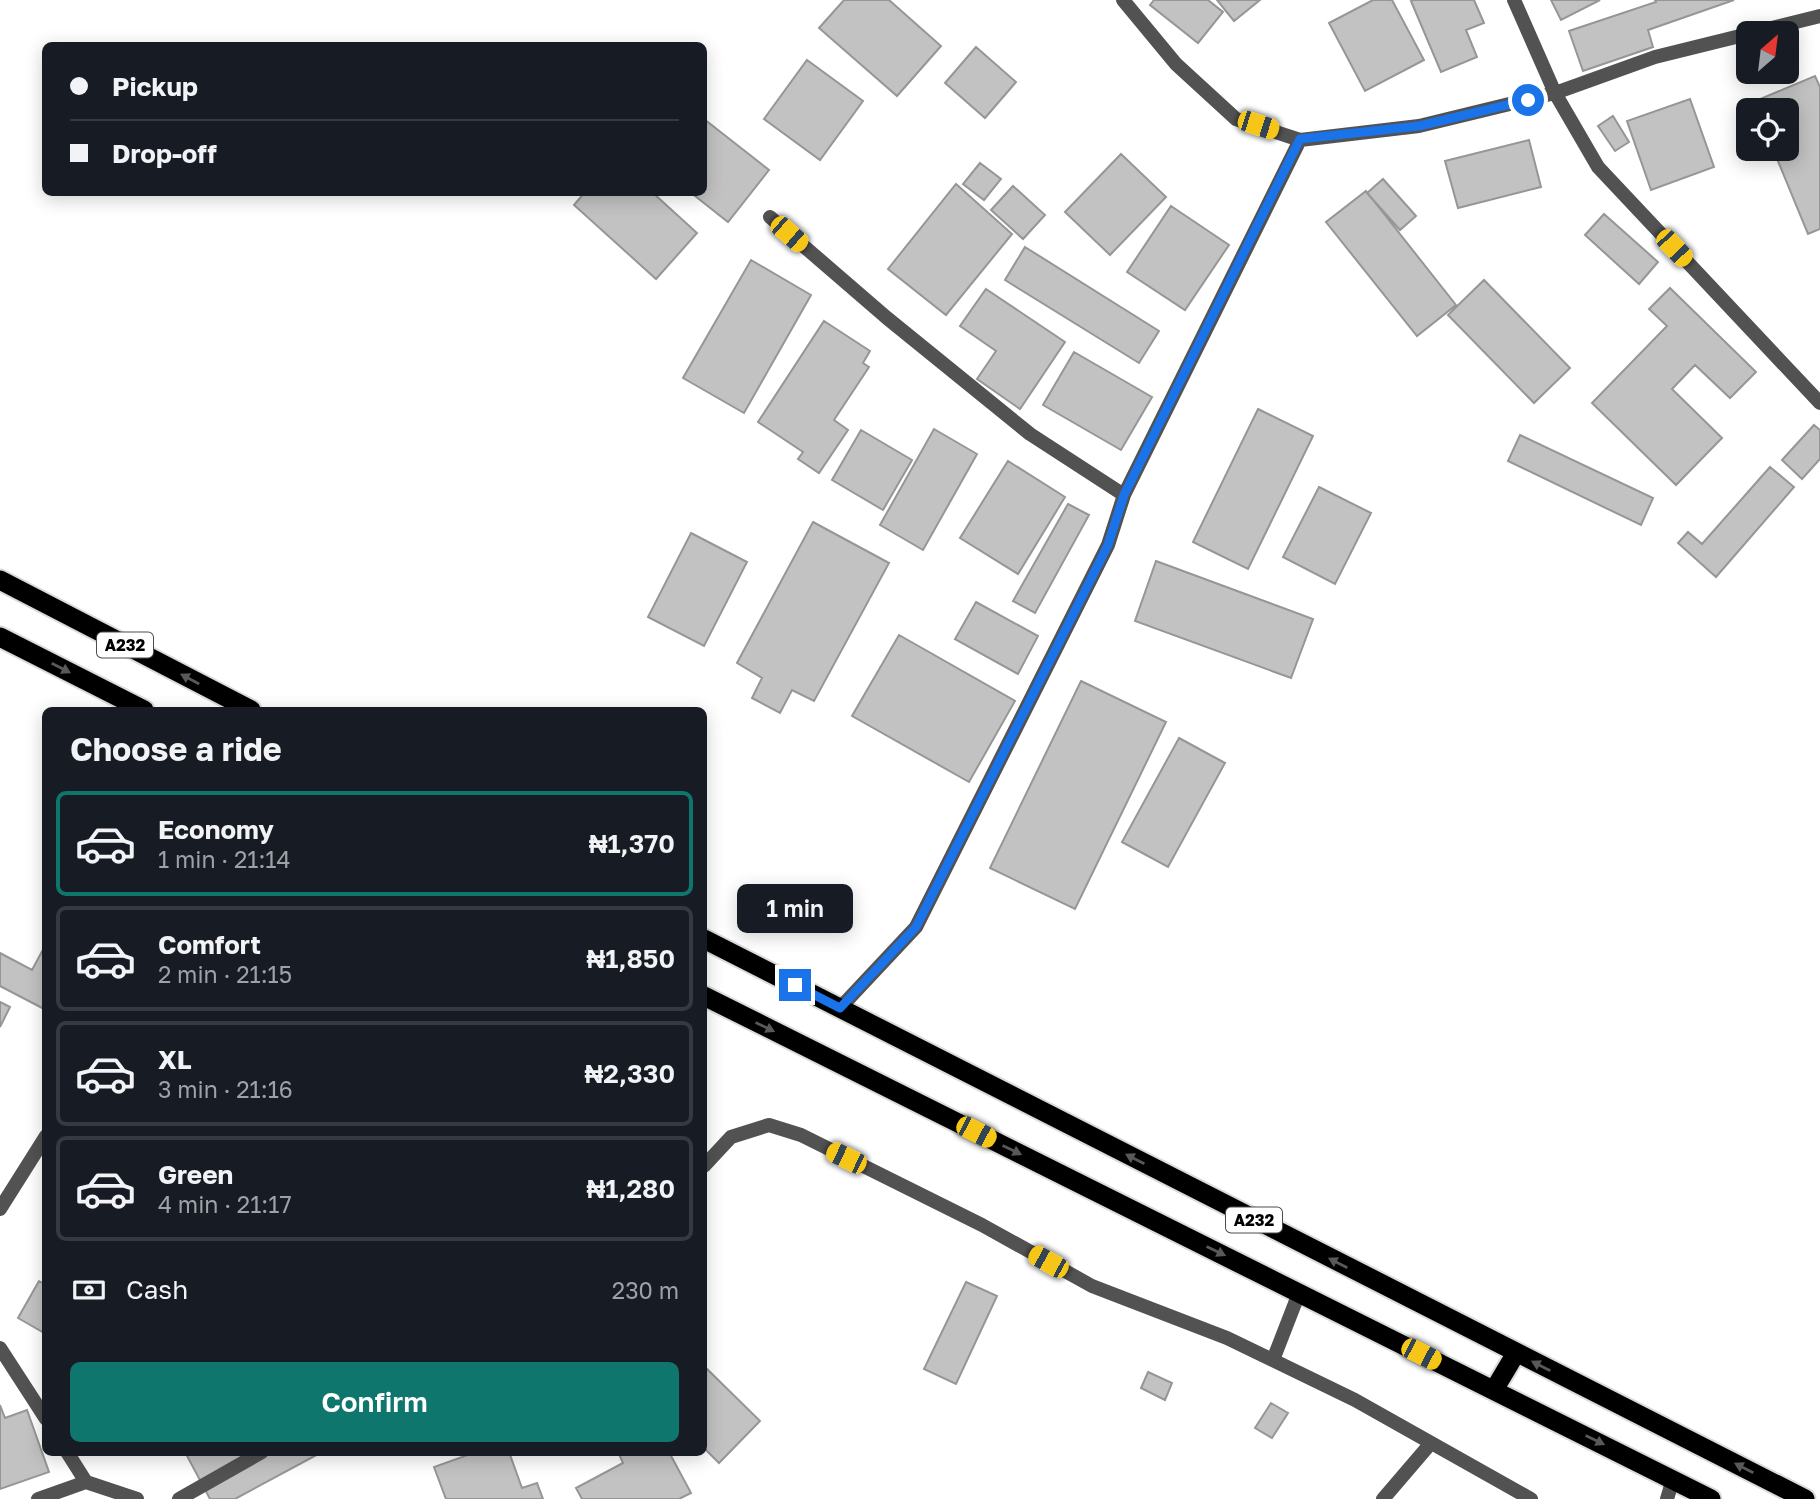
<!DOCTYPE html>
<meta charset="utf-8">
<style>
:root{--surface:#171b24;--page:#20242c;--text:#f1f3f6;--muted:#9ea1a6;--line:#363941;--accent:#0f766e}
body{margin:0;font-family:"Golos Text",sans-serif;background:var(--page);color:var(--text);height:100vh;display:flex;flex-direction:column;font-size:26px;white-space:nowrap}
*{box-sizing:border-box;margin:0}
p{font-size:23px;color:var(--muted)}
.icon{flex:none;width:38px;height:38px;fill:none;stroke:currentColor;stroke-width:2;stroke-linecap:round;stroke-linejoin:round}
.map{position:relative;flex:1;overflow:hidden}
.sheet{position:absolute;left:42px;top:707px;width:665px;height:749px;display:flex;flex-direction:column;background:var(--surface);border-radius:10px;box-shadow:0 4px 18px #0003}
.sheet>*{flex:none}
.top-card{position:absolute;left:42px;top:42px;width:665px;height:154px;border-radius:10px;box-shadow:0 4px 18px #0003;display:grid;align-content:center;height:154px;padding:0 28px;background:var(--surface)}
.needle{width:46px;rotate:28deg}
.buttons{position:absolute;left:1736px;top:21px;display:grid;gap:14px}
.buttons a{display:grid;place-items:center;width:63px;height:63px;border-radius:10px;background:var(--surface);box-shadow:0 4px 18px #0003;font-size:35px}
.end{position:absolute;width:32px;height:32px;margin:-16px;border:9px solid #1a73e8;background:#fff;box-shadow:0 0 0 4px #fff}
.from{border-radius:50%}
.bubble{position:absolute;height:49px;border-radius:10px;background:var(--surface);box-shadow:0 4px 18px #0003;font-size:23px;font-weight:600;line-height:49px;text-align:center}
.car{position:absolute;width:21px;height:42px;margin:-21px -10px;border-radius:9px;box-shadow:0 0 5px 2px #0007;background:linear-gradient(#f5c518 24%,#345 0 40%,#f5c518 0 76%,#345 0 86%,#f5c518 0)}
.top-card b{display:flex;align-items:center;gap:24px;height:66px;font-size:26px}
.top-card b+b{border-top:2px solid var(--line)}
.top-card i{width:18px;height:18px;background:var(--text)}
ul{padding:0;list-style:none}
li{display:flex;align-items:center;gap:21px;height:105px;margin:0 14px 10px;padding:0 14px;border:4px solid var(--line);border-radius:10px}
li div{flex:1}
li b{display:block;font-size:26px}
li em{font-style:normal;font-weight:600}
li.on{border-color:var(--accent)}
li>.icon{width:63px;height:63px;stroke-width:1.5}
h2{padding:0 28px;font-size:32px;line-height:84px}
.pay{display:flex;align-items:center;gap:18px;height:77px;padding:0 28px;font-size:26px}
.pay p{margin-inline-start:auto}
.action{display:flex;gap:14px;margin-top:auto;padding:14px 28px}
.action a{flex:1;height:80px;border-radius:10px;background:var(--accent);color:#fff;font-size:28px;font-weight:600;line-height:80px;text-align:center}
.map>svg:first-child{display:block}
.building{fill:#c2c2c2;stroke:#969696;stroke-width:2}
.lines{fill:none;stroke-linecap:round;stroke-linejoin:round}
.trunk-casing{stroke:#dbdbdb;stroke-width:23}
.minor{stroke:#525252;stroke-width:14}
.trunk{stroke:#000;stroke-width:19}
.oneway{fill:#595959}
.route{stroke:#1a73e8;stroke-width:9}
.labels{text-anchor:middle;stroke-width:5;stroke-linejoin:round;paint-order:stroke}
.shield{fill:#fff;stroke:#4c4c4c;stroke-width:2}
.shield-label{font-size:16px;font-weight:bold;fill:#000}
</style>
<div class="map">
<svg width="1820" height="1499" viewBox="0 0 1820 1499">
<rect width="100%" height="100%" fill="#fff"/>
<path class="building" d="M844,0H889L941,46L897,96L819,28Z
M1154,0H1208L1223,12L1198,43L1150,5Z
M1217,0H1260L1234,21Z
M1373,0H1392L1424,60L1365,91L1329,23Z
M1414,0H1474L1484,23L1466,30L1477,57L1441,72L1411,1Z
M1551,0H1600L1561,20Z
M1655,0H1734L1648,30L1653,47L1583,71L1569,31L1656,2Z
M976,47L1016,82L985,118L945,83Z
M807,60L863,101L820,160L764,119Z
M1815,76L1820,87V229L1808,234L1773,149H1787V110H1756L1753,102Z
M1690,99L1714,167L1651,190L1627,121Z
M1613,116L1629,142L1615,151L1598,126Z
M704,119L769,170L728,222L690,192H704Z
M1529,140L1541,187L1458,208L1445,161Z
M1121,154L1166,197L1110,255L1065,212Z
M980,163L1001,179L984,200L963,184Z
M1383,179L1416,216L1400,230L1367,193Z
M956,184L1012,234L946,315L888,269Z
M1013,186L1045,215L1023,239L991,210Z
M1366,191L1456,305L1417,336L1326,222Z
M585,192H652L697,233L656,279L574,205Z
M1171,206L1229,245L1185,310L1127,272Z
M1604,214L1658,262L1639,284L1585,235Z
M1025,247L1159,331L1139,363L1005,280Z
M751,260L811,295L744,413L683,378Z
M1484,280L1570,368L1534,403L1448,315Z
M1670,288L1756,372L1730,398L1695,365L1672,389L1722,438L1676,485L1592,403L1667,326L1649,309Z
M986,289L1065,342L1020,409L977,379L996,351L960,326Z
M824,321L870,351L863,363L869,367L834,420L848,430L819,473L798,459L803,452L758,422Z
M1074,352L1152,397L1121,450L1043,405Z
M1258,409L1313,436L1248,569L1193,542Z
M1814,425L1820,430V459L1802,479L1782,460Z
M934,429L977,454L923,550L880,525Z
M861,430L912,460L883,510L832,480Z
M1520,435L1653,498L1641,525L1508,461Z
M1008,461L1065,497L1018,574L960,538Z
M1770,467L1794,487L1716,577L1678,543L1688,532L1702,544Z
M1319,487L1371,513L1335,584L1283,557Z
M1068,504L1089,515L1035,613L1013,601Z
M813,522L889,563L814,701L792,690L780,713L752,698L762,678L737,663Z
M691,533L747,562L704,646L648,617Z
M1156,561L1313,619L1291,678L1135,621Z
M976,602L1038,636L1018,674L955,639Z
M899,635L1015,701L969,782L852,716Z
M1081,681L1166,722L1075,909L990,868Z
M1179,738L1225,763L1168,867L1122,842Z
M46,944V1010L0,986V953L32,970Z
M0,1002L10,1007L0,1027Z
M39,1281L46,1285V1334L18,1318Z
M966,1282L997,1296L956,1384L924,1369Z
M704,1366L760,1421L719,1463L704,1448Z
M1148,1372L1172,1383L1165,1400L1141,1388Z
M1271,1403L1288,1413L1272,1438L1255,1428Z
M0,1405L5,1418L27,1410L49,1472L0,1489Z
M185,1452H322L235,1499H210Z
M476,1452H509L522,1488L537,1483L543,1499H446L434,1467Z
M618,1452H669L691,1493L679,1499H582L576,1488L623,1463Z"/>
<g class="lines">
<g class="trunk-casing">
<path id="trunk" d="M0,580L251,710
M0,637L144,710
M704,939L1805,1499
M704,996L1711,1499
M1494,1390L1516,1353"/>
</g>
<path class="minor" d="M1123,0L1176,64L1236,119L1300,140L1419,126L1555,93L1655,57L1748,34
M1514,0L1555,93L1598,167L1820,403
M1751,33L1820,16
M770,217L887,318L1030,434L1124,495
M840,1008L916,927L1108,545L1124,495L1300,140
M704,1166L731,1137L769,1125L801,1135L982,1225L1092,1286L1227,1338L1355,1400L1531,1499
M0,1209L46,1136
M0,1348L46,1419
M1273,1360L1299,1293
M67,1452L86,1482
M38,1499L86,1482L137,1499
M179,1499L262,1452
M1383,1499L1431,1443
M1667,1499L1673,1479"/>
<use href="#trunk" class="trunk"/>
</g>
<defs><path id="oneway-solid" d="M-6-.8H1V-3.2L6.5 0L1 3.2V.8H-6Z" transform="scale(1.75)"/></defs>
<g class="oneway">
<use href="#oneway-solid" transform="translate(61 668) rotate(27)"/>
<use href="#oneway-solid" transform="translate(190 679) rotate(-152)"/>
<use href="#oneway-solid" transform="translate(765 1027) rotate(26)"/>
<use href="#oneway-solid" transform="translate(1012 1150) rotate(26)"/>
<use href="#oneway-solid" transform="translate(1135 1159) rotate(-153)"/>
<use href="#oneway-solid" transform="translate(1216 1251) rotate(26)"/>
<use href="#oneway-solid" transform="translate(1338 1263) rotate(-153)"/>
<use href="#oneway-solid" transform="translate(1541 1366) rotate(-153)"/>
<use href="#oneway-solid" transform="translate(1595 1440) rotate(26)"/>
<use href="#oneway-solid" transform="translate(1744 1468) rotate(-153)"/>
</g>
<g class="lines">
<path class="route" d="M795,985L840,1008L916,927L1108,545L1124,495L1300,139L1419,126L1528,100"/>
</g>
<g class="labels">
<g class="shield">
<rect x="97" y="632.5" width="56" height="25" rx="5"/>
<rect x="1226" y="1207.5" width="56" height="25" rx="5"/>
</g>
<g class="shield-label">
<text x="125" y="651">A232</text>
<text x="1254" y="1226">A232</text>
</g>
</g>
</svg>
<div class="buttons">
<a><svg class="needle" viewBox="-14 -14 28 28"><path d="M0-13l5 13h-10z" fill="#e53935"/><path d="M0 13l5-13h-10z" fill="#9ea1a6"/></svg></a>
<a><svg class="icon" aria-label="locate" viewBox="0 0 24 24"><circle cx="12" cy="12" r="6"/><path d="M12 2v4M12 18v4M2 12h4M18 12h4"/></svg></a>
</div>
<i class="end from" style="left:1528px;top:100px"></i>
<i class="end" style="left:795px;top:985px"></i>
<div class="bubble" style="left:737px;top:884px;width:116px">1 min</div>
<i class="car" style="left:1258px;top:125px;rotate:108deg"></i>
<i class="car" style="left:789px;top:234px;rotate:131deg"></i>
<i class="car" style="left:1674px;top:248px;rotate:137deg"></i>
<i class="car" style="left:976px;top:1132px;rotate:117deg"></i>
<i class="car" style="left:846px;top:1158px;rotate:296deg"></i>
<i class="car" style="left:1048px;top:1262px;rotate:299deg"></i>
<i class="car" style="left:1421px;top:1354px;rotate:117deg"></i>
<div class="top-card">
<b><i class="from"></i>Pickup</b>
<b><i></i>Drop-off</b>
</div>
<section class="sheet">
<h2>Choose a ride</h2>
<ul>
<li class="on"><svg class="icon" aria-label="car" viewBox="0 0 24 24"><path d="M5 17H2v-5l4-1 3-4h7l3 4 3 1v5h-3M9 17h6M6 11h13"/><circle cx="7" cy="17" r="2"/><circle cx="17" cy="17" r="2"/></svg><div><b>Economy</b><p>1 min · 21:14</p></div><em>₦1,370</em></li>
<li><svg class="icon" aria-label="car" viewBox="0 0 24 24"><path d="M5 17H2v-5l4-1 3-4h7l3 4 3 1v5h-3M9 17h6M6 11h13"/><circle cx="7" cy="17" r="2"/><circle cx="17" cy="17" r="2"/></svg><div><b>Comfort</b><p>2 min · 21:15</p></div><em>₦1,850</em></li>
<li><svg class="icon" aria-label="car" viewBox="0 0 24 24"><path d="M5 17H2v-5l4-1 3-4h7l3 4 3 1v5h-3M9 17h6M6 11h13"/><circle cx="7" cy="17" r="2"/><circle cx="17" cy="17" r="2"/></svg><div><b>XL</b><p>3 min · 21:16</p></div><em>₦2,330</em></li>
<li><svg class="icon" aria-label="car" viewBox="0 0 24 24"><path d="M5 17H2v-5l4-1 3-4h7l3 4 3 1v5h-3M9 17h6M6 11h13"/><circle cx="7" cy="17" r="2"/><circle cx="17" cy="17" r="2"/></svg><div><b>Green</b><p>4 min · 21:17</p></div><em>₦1,280</em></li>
</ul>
<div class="pay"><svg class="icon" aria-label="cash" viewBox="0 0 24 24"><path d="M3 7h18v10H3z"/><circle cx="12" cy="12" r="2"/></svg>Cash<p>230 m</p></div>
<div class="action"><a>Confirm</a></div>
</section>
</div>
